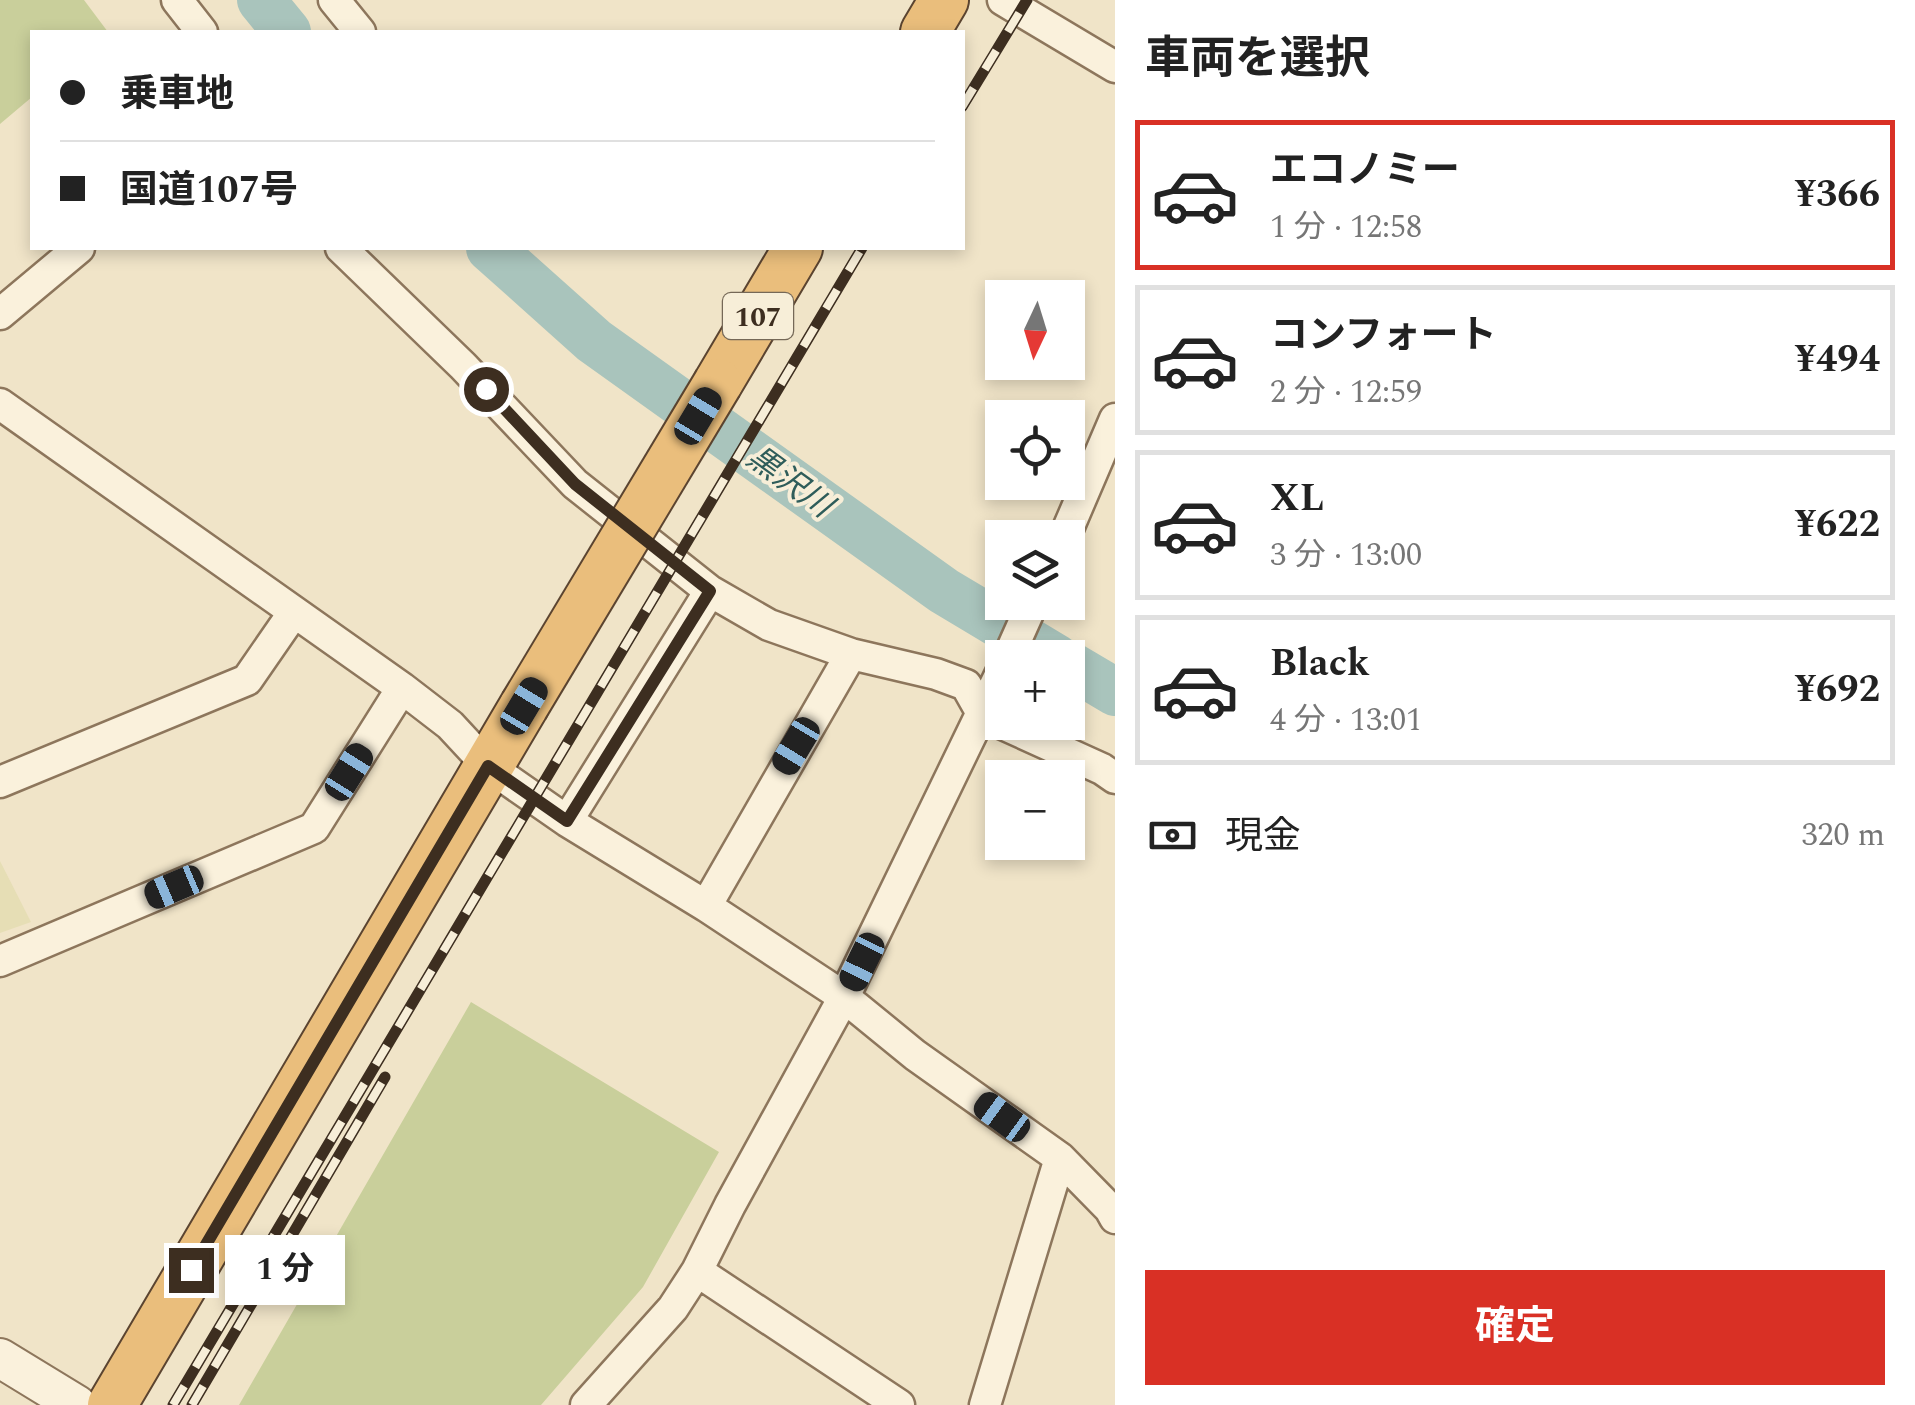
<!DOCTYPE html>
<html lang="ja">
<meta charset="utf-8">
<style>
:root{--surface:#fff;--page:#f6f6f6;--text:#222;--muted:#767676;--line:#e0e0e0;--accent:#d93025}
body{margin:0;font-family:Spectral,"Noto Sans JP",serif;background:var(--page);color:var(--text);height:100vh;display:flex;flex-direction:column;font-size:38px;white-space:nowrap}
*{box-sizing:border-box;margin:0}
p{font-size:32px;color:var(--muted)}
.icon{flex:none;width:55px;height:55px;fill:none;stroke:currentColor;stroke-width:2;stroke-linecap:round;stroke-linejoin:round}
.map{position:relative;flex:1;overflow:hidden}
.panel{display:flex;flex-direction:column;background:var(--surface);width:800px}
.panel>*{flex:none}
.guide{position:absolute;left:30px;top:30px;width:935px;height:220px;border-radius:0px;box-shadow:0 5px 15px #0003;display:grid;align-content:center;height:220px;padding:0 30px;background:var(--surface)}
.needle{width:65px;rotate:184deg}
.tools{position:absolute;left:985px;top:280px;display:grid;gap:20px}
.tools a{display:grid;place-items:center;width:100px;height:100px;border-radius:0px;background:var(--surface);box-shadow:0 5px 15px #0003;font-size:50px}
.end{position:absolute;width:45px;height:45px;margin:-22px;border:12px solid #3d2e20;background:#fff;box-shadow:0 0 0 5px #fff}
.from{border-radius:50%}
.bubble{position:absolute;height:70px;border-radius:0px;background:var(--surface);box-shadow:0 5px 15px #0003;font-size:32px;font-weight:700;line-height:70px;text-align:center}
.car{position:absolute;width:30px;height:60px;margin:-30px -15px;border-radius:12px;box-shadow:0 0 8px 2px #0007;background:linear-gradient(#222 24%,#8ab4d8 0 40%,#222 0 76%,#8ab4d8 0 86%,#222 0)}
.guide b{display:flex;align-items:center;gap:35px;height:95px;font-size:38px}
.guide b+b{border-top:2px solid var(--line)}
.guide i{width:25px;height:25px;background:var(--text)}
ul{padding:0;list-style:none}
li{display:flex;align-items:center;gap:30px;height:150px;margin:0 20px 15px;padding:0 10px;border:5px solid var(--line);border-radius:0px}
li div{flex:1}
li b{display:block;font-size:38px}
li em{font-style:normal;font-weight:700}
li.selected{border-color:var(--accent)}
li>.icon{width:90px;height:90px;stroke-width:1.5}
h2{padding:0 30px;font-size:45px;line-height:120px}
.pay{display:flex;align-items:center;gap:25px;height:110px;padding:0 30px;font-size:38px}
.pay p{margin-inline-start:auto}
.cta{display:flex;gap:20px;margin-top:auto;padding:20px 30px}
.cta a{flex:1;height:115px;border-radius:0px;background:var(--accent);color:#fff;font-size:40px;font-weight:700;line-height:115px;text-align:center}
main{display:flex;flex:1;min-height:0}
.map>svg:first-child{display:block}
.farmland{fill:#e6deb5}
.green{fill:#c9cf9b}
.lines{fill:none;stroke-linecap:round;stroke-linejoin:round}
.river{stroke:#a9c4bc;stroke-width:48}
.minor-casing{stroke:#8d765c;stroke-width:35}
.tertiary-casing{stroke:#8d765c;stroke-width:42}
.trunk-casing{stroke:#5b4430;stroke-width:52}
.minor{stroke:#faf1dc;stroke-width:30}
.tertiary{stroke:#faf1dc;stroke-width:38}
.trunk{stroke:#eabe7c;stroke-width:48}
.rail-casing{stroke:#3d2e20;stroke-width:11}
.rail{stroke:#f7eed8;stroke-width:8;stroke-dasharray:22;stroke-linecap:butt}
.trunk-bridge-casing{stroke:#5b4430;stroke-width:52;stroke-linecap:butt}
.trunk-bridge{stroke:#eabe7c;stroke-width:48}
.route{stroke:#3d2e20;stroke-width:12}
.labels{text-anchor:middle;stroke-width:8;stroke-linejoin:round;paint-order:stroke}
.shield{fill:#f7eed8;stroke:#756857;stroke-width:2.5}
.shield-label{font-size:28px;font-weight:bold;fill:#3d2e20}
.water-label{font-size:32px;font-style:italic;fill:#2f5d5a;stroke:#f7eed8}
</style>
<main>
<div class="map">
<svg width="1115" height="1405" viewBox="0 0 1115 1405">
<rect width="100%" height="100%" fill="#f0e4c8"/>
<path class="farmland" d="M0,861L31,922L0,933Z"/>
<path class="green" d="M0,0H84L108,32H32V97L0,124Z
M471,1002L719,1152L643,1287L541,1405H239Z"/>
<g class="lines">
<path class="river" d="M261,0L287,32
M490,248L594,341L944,591L1056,658
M1068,664L1115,692"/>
<g class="minor-casing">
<path id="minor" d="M177,0L202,32
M334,0L360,32
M1003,0L1115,67
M341,248L463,366L575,484L710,591L769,625L851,654L936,674L966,685L983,715L1102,769L1115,778
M0,314L79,248
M0,404L402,688L450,725L488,766L567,821L706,906L844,997L915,1055L1060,1158L1110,1209L1115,1218
M1064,538L1115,419
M1008,658L1033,602
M0,782L247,680L294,612
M567,821L710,591
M706,906L851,654
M0,961L314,828L402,688
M697,1271L899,1405
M586,1405L673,1308L697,1271L730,1205L844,997L1002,671
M985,1405L1060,1158"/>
</g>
<g class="tertiary-casing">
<path id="tertiary" d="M0,1358L77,1405"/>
</g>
<g class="trunk-casing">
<path id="trunk" d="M925,32L944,0
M718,383L798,248
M112,1405L524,706"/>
</g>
<use href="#minor" class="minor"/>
<use href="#tertiary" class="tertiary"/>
<use href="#trunk" class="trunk"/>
<g class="rail-casing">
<path id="rail" d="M962,107L1027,0
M173,1405L862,248
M192,1405L385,1077"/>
</g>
<use href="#rail" class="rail"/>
<g class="trunk-bridge-casing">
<path id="trunk-bridge" d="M524,706L718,383"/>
</g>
<use href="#trunk-bridge" class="trunk-bridge"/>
</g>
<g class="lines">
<path class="route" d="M191,1270L488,766L567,821L710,591L575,484L486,389"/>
</g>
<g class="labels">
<rect class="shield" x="723" y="293" width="70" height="46" rx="8"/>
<g class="shield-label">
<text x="758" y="326">107</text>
</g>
<g class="water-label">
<text transform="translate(790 481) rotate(36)" y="11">黒沢川</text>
</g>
</g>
</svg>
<div class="tools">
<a><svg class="needle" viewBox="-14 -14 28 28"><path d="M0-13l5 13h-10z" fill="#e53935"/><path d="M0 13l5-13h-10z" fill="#767676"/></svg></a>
<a><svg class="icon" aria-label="locate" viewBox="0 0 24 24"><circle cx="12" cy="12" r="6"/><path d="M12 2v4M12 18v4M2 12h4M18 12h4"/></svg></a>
<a><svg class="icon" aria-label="layers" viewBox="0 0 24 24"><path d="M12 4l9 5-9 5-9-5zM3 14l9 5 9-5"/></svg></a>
<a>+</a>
<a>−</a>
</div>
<i class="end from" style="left:486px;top:389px"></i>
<i class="end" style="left:191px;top:1270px"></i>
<div class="bubble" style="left:225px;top:1235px;width:120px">1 分</div>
<i class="car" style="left:698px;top:416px;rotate:31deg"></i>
<i class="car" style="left:524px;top:706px;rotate:31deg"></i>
<i class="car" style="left:796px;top:746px;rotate:211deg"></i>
<i class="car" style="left:349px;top:772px;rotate:32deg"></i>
<i class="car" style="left:174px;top:887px;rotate:247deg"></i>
<i class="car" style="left:862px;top:962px;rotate:206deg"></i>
<i class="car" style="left:1002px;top:1117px;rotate:306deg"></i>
<div class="guide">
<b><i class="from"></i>乗車地</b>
<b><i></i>国道107号</b>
</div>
</div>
<section class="panel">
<h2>車両を選択</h2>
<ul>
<li class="selected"><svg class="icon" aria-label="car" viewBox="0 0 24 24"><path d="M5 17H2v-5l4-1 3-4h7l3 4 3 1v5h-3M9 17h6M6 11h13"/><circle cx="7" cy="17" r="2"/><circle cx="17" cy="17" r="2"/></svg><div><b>エコノミー</b><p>1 分 · 12:58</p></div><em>¥366</em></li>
<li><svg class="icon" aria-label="car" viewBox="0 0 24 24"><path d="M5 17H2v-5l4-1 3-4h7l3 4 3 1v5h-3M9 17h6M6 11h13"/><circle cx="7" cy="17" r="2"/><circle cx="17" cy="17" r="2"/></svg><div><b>コンフォート</b><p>2 分 · 12:59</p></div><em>¥494</em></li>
<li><svg class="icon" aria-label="car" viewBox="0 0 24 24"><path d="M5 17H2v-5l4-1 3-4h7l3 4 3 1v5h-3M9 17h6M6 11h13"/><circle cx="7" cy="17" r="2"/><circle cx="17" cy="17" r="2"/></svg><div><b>XL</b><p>3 分 · 13:00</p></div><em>¥622</em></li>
<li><svg class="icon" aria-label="car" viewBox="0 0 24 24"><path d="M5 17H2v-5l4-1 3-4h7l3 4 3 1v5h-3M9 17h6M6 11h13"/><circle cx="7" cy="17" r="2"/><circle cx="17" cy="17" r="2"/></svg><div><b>Black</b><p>4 分 · 13:01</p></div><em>¥692</em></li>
</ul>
<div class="pay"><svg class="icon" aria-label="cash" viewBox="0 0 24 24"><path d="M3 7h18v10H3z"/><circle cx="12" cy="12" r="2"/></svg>現金<p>320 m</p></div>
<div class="cta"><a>確定</a></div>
</section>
</main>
